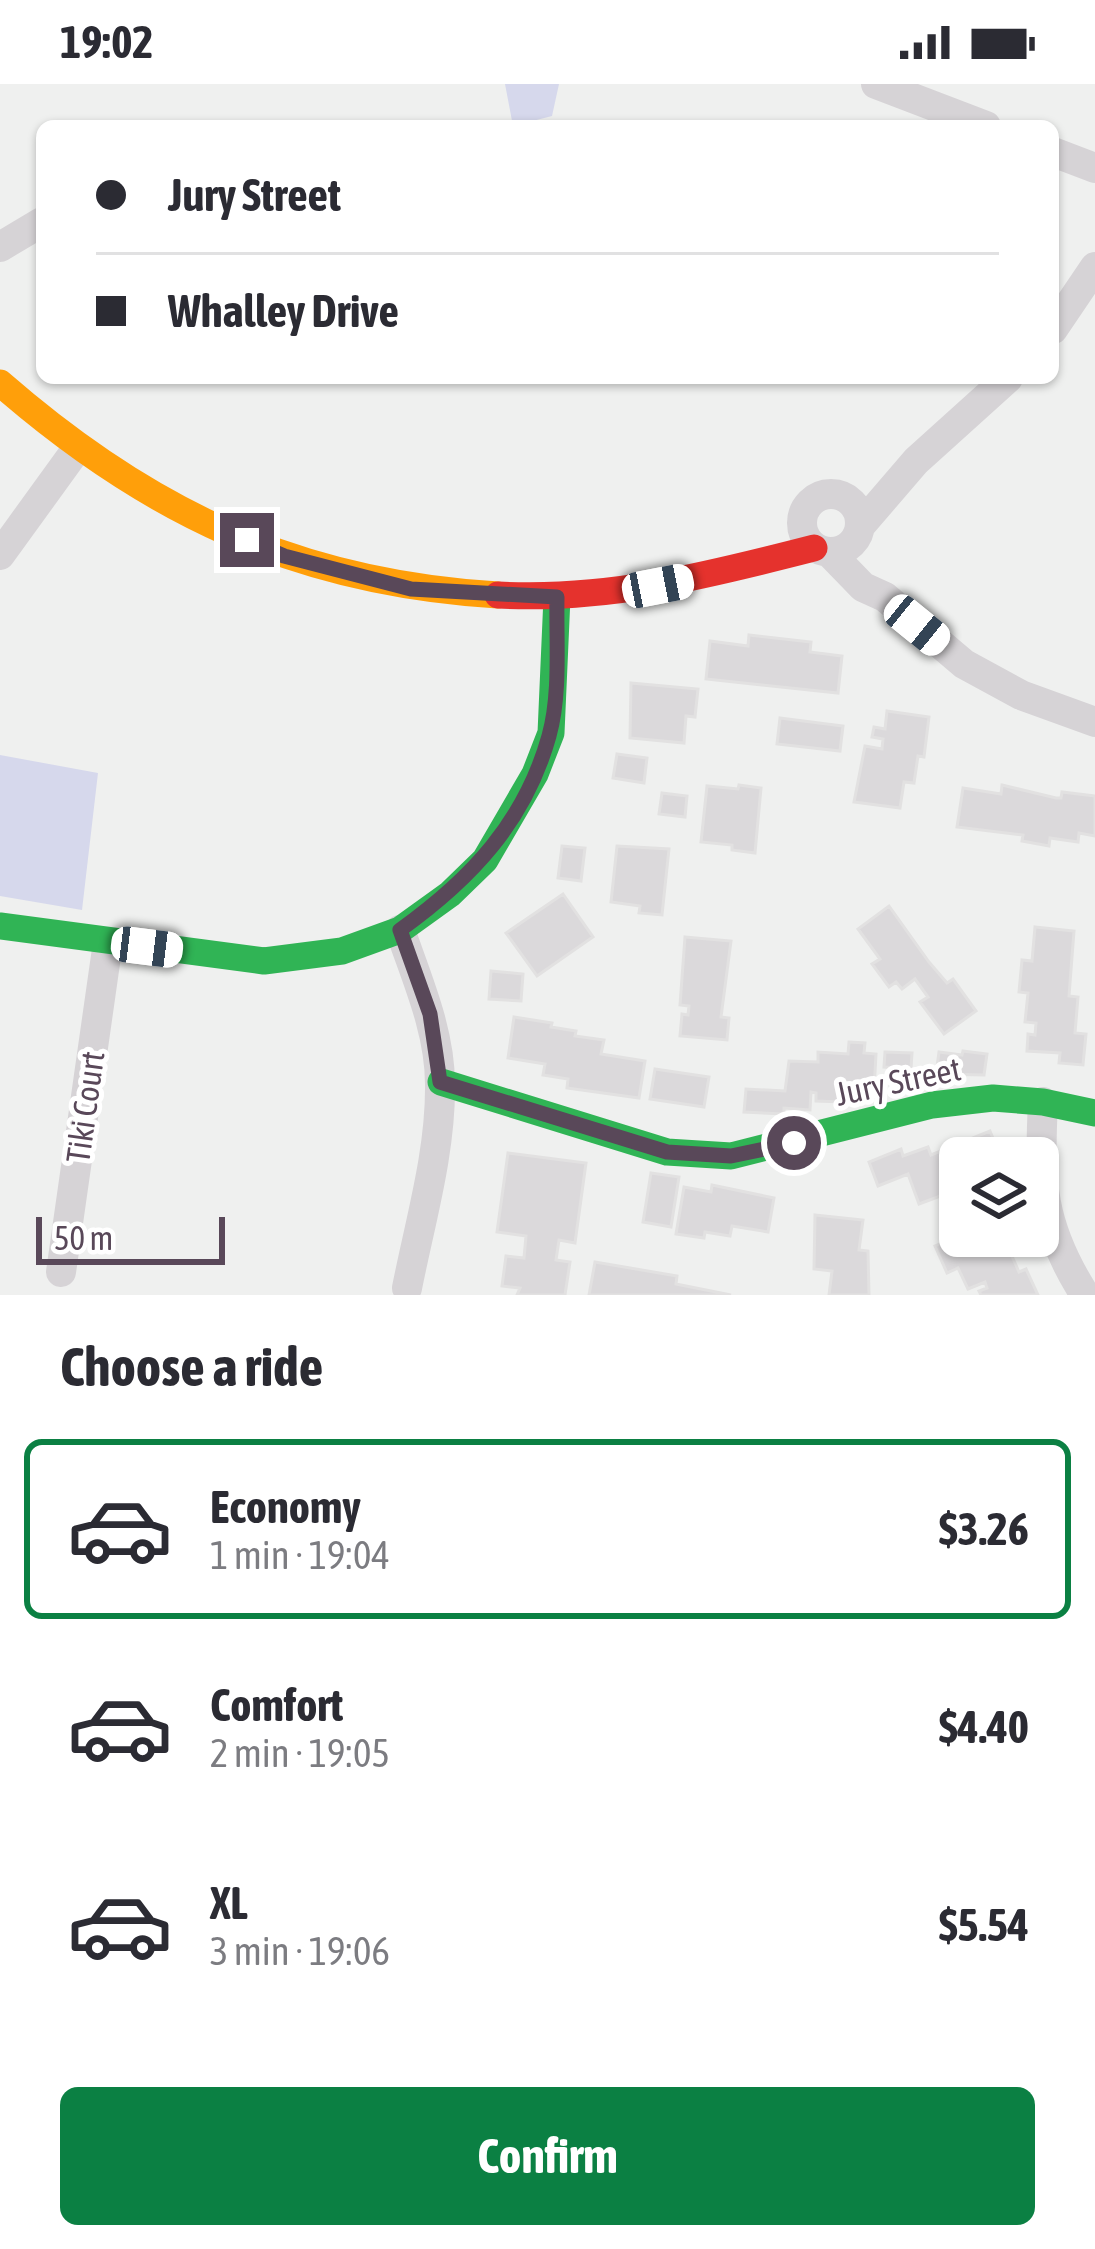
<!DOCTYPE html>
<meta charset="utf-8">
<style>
:root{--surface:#fff;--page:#f7f7f7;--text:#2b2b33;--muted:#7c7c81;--line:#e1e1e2;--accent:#0b8043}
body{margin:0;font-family:"Asap Condensed",sans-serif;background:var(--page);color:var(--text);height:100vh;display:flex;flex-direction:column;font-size:45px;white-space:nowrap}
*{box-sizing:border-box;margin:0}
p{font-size:39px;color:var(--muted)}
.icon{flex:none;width:66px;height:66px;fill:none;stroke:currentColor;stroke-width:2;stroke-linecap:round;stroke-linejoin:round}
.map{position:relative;height:1211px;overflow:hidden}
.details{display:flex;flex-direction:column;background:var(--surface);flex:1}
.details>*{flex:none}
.hud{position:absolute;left:36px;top:36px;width:1023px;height:264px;border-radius:18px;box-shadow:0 3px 9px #0004;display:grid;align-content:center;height:264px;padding:0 60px;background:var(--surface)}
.tools{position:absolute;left:939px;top:1053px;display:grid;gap:24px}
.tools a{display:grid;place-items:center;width:120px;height:120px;border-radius:18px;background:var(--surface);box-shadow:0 3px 9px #0004;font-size:60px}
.scale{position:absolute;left:36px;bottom:30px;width:189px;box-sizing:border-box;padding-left:12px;border:6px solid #594859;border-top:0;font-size:33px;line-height:42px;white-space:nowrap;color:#594859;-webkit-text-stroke:9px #fff;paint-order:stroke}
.end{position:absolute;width:54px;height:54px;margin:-27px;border:15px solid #594859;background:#fff;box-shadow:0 0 0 6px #fff}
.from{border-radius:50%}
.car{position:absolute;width:36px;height:72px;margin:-36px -18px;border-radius:15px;box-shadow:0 0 9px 3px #0007;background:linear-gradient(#fff 24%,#345 0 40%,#fff 0 76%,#345 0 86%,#fff 0)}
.hud b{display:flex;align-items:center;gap:42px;height:114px;font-size:45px}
.hud b+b{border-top:3px solid var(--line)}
.hud i{width:30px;height:30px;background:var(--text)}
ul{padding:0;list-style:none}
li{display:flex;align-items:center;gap:36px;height:180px;margin:0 24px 18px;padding:0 36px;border:6px solid transparent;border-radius:18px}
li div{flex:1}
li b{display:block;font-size:45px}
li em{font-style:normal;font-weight:700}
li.current{border-color:var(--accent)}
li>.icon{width:108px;height:108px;stroke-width:1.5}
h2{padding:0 60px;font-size:54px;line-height:144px}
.primary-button{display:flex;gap:24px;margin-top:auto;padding:24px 60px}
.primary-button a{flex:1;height:138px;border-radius:18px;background:var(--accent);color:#fff;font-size:48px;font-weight:700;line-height:138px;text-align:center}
.status{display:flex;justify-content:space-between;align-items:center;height:84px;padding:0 60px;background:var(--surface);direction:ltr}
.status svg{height:33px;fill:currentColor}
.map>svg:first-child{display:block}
.green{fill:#d6d8ec}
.building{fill:#dbd9db;stroke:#e2e1e1;stroke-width:3}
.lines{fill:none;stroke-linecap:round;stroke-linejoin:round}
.street{stroke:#d6d3d6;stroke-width:30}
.fast{stroke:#30b455;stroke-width:27}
.slow{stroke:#ff9f0a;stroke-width:27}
.jam{stroke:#e5322d;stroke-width:27}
.route{stroke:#594859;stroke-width:15}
.labels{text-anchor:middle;stroke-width:10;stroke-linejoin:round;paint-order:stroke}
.street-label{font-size:33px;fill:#594859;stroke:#fff}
</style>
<div class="status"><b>19:02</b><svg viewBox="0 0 49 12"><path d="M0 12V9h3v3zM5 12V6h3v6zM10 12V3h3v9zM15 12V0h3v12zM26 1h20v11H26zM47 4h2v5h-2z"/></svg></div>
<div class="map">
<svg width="1095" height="1211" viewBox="0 0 1095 1211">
<rect width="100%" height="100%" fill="#eff0ef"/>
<path class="green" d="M505,0H559L552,32L513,42Z
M0,671L98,689L82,826L0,812Z"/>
<path class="building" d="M749,551L811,558L810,568L842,572L838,609L706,595L710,557L748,562Z
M631,599L698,605L695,633L686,632L684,659L630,654Z
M887,627L929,633L924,673L918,672L914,699L904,698L900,724L854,718L865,662L882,665L883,655L872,653L874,643L885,645Z
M780,634L843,642L840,667L777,660Z
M617,670L647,674L644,699L613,694Z
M739,701L761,704L755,769L732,766V761L701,758L707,702L738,705Z
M1002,701L1056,714H1061L1062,708L1095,712V752L1079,749L1078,758L1050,754L1049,762L1022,757L1023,751L957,743L963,704L1001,710Z
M662,709L687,712L685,733L659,730Z
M562,762L585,764L581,797L558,794Z
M617,762L669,765L662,831L639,829L640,822L611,818Z
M563,810L593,853L537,892L506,849Z
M889,822L929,878L947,899L953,895L976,927L944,950L920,918L928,913L915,895L902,905L896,898L889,903L872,880L880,875L858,845Z
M1035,843L1074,847L1069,912L1078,913L1075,949L1086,950L1083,981L1059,979L1060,969L1027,967L1028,950L1035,951L1036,939L1025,938L1028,909L1019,908L1022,876L1032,877Z
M685,853L731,857L721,933L729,934L727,956L680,952L682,930L688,931L689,922L680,921Z
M491,887L523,890L521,917L489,915Z
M514,933L552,939L551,943L576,947L575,952L604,956L601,970L645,977L639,1014L567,1004L568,995L543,991L545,980L508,974Z
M849,958L865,959L864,969L876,970L874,1007L843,1005L842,1018L816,1017V1009L811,1008L810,1026L784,1024V1030L744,1028L746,1005L785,1007L789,977L818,978V968L848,970Z
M963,967L987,970L984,991L936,990L939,968L962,971Z
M885,968L912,969L911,985L884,983Z
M655,985L709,993L704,1023L650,1015Z
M990,1047L1001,1074H960V1111L945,1117L943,1111L919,1120L908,1090L878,1102L869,1078L901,1065L903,1072L928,1063L931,1071Z
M508,1069L586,1079L575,1159L559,1156L556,1176L570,1178L565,1211H517L520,1204L502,1202L506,1172L524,1174L526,1152L497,1148Z
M651,1089L679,1093L671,1143L643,1138Z
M712,1101L774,1114L768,1148L732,1142L730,1152L705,1148L704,1154L676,1150L684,1103L711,1108Z
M815,1131L863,1136L859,1166L868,1167L869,1211H829L832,1187L814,1185Z
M960,1151L1003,1152L1019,1188L1026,1185L1038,1211H981L979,1207L987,1204L985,1198L968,1205L958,1184L947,1189L935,1162Z
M595,1178L677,1192L676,1200L731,1211H589Z"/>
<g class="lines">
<path class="street" d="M876,0L986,42
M1053,68L1095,84
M0,163L42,138
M1053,245L1095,183
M802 439a29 29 0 1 1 58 0a29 29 0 1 1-58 0Z
M861,441L916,377L1008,294
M830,469L863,503L885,513L964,580L1021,611L1095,638
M0,471L76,366
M400,846C417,895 440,947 440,1000C441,1068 420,1138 407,1204
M1043,1018C1039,1098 1041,1142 1085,1211
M61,1188L108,858"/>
<path class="fast" d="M0,842L264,877L342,867L400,846L450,810L485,776L535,690L551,649L557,513
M441,998L667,1068L731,1072L932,1021L993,1014L1043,1018L1095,1029"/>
<path class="slow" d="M0,299C149,429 298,499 498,511"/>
<path class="jam" d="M498,511C607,517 709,491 814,464"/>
</g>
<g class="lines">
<path class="route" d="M247,456L284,472L411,505L557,513C556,557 561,609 549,652C525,738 471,795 400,846L430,930L440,998L667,1068L731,1072L794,1059"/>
</g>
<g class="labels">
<g class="street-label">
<text transform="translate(898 997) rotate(-12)" y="12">Jury Street</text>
<text transform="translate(85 1023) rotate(-82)" y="12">Tiki Court</text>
</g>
</g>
</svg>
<div class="tools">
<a><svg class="icon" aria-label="layers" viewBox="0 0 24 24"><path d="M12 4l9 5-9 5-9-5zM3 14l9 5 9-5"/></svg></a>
</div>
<div class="scale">50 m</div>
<i class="end from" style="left:794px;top:1059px"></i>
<i class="end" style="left:247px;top:456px"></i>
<i class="car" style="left:658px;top:502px;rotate:79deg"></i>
<i class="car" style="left:917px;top:541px;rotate:129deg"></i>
<i class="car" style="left:147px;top:863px;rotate:97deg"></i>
<div class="hud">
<b><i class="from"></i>Jury Street</b>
<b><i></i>Whalley Drive</b>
</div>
</div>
<section class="details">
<h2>Choose a ride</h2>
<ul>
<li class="current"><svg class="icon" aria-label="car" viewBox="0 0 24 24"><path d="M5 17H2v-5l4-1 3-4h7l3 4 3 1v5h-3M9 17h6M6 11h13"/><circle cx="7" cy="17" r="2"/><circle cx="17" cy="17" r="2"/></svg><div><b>Economy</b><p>1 min · 19:04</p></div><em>$3.26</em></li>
<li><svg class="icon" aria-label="car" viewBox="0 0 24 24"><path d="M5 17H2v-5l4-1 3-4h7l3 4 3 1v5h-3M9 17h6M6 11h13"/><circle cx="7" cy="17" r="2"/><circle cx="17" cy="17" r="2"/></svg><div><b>Comfort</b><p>2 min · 19:05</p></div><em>$4.40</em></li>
<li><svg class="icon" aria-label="car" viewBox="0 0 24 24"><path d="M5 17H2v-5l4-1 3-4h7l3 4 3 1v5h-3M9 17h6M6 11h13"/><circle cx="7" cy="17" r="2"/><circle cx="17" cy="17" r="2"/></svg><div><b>XL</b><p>3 min · 19:06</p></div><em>$5.54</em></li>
</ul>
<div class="primary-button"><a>Confirm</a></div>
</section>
